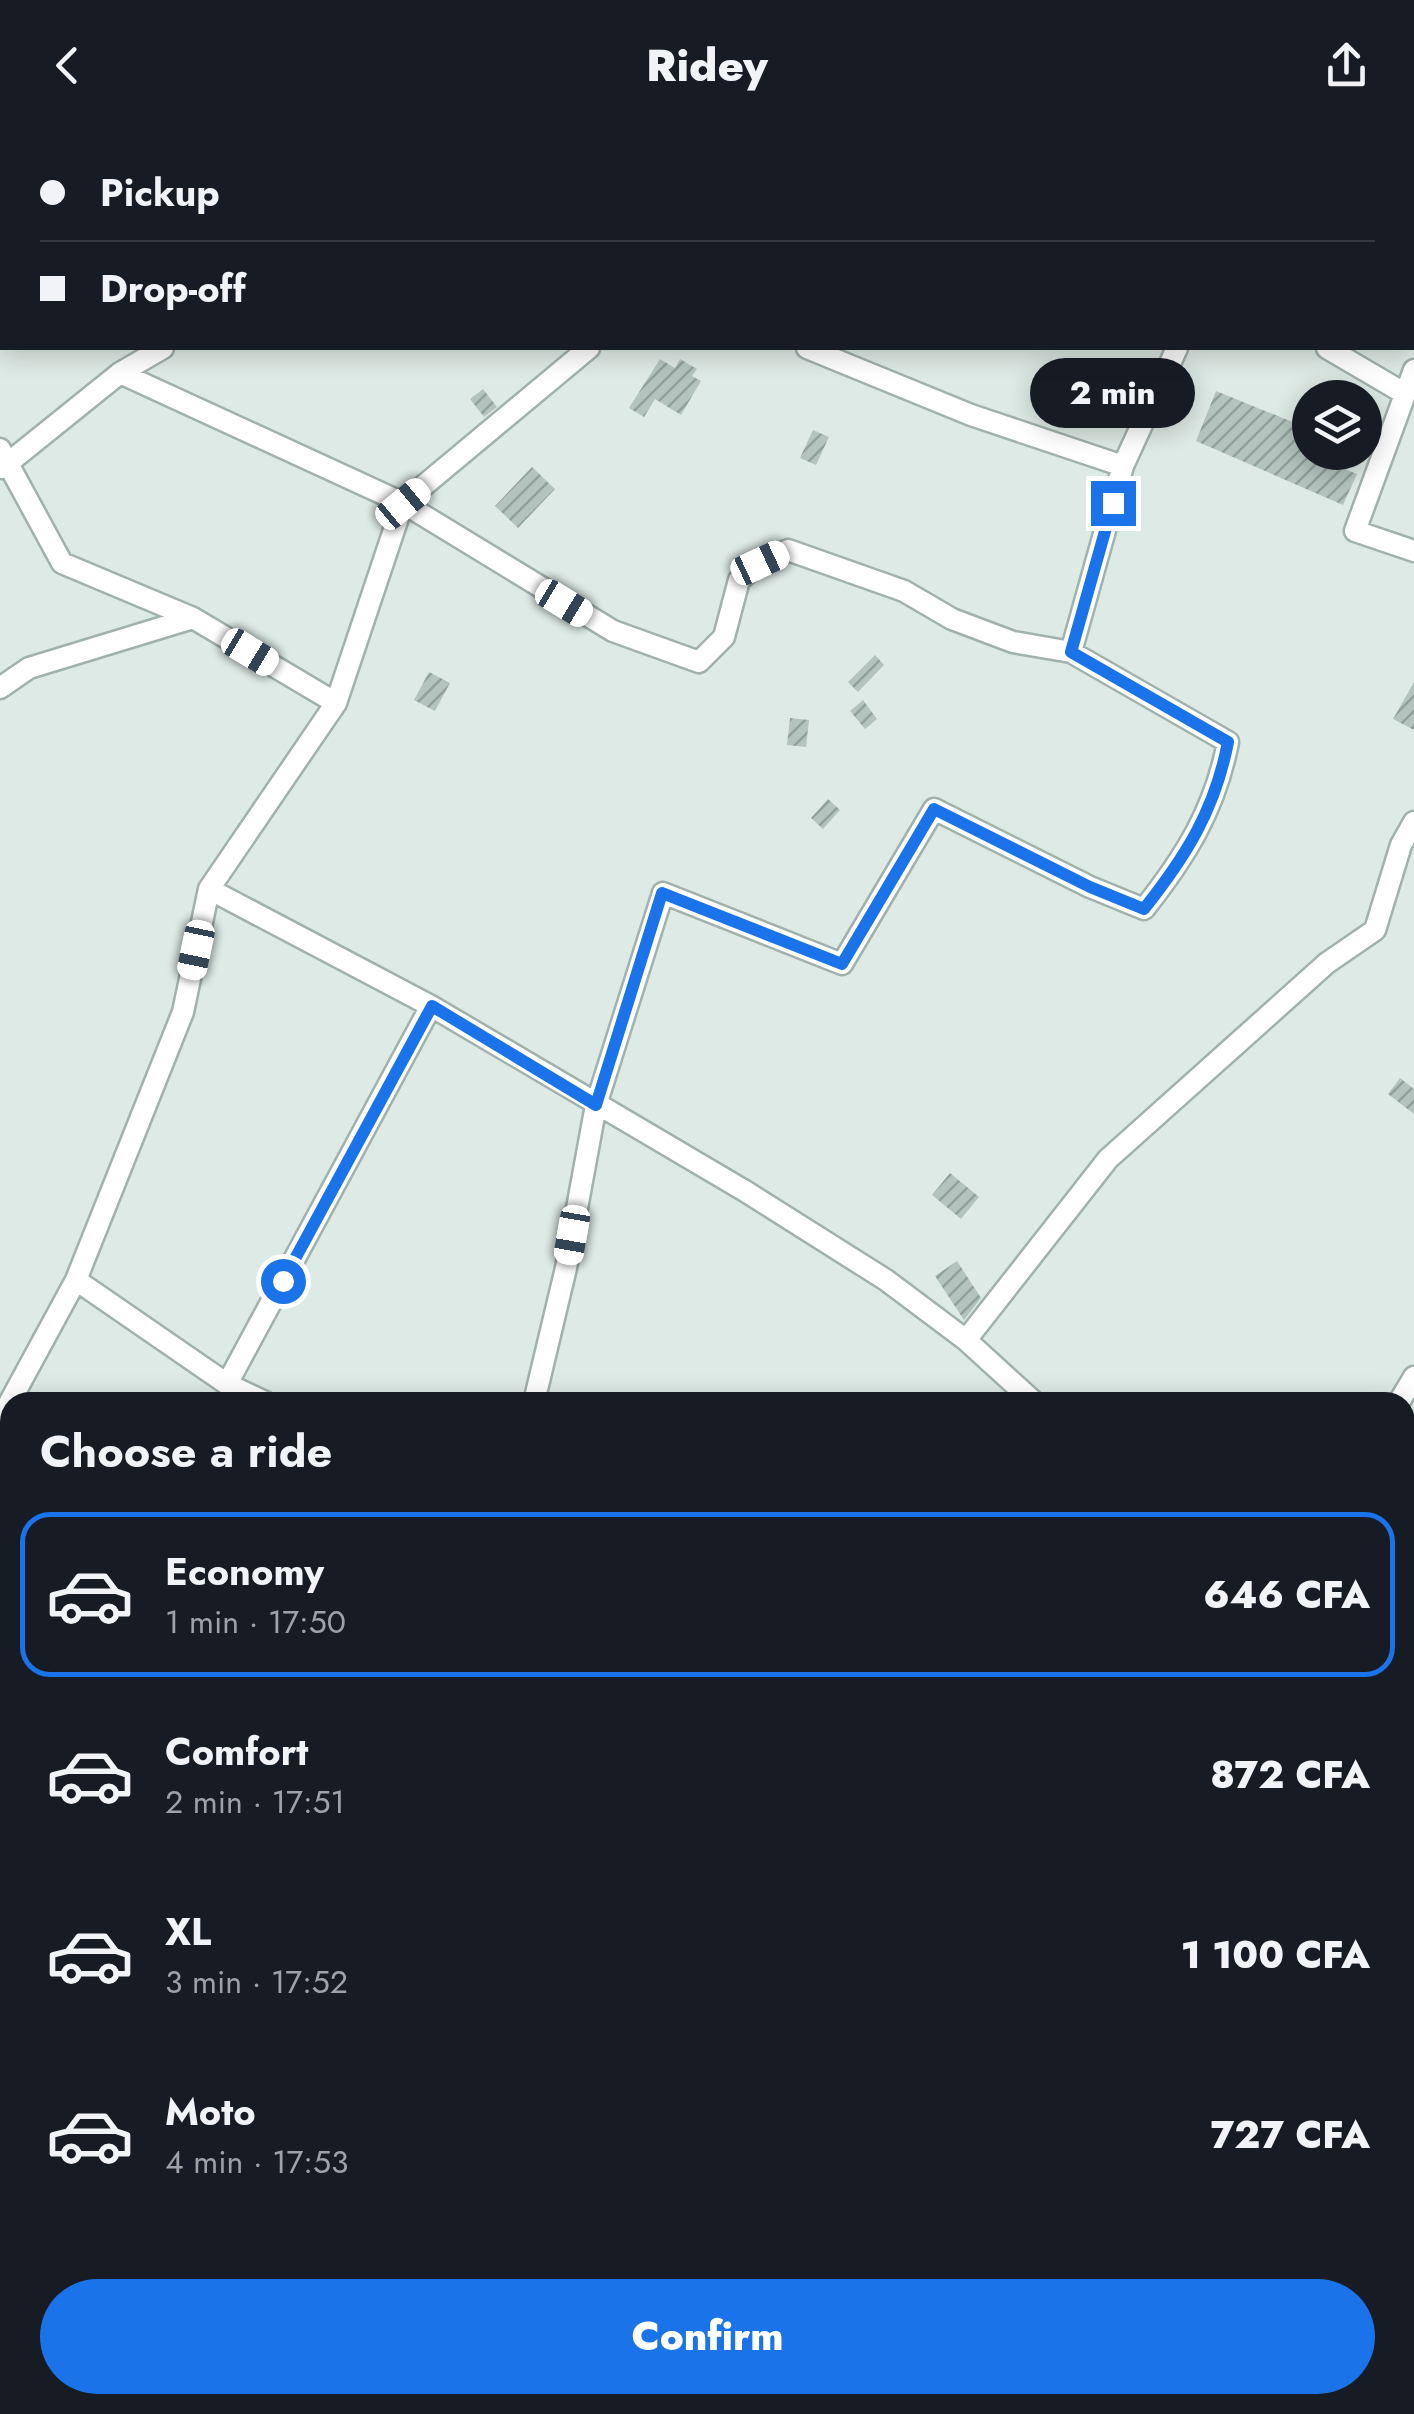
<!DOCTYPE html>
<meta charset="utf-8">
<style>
:root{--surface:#171b24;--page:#242831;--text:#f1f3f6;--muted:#9ea1a6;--line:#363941;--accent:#1a73e8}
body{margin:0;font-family:Jost,sans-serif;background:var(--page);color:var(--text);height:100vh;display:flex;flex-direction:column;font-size:38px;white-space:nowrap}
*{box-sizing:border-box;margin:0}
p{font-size:32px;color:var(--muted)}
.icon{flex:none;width:55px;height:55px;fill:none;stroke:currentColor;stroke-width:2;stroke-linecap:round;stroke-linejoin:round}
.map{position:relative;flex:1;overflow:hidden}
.drawer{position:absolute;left:0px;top:1262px;width:1415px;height:1022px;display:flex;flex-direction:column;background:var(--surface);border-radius:30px 30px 0 0;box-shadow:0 5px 25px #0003}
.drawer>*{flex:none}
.banner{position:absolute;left:0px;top:0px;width:1415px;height:220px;box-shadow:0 5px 25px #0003;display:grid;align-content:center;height:220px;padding:0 40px;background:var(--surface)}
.controls{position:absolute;left:1292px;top:250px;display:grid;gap:20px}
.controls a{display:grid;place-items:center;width:90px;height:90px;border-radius:50%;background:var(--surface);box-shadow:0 5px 25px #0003;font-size:50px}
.end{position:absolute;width:45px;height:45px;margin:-22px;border:12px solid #1a73e8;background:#fff;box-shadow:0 0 0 5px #fff}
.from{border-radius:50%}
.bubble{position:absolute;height:70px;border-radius:35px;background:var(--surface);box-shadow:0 5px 25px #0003;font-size:32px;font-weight:800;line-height:70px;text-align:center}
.car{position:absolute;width:30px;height:60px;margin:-30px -15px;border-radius:12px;box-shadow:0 0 8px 2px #0007;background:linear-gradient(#fff 24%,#345 0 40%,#fff 0 76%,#345 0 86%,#fff 0)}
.banner b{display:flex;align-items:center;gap:35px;height:95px;font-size:38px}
.banner b+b{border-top:2px solid var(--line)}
.banner i{width:25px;height:25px;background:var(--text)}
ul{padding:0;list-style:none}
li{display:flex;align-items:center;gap:30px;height:165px;margin:0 20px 15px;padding:0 20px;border:5px solid transparent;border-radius:30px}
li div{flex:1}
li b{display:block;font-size:38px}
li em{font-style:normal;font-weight:800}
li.active{border-color:var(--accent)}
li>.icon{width:90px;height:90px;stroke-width:1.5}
h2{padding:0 40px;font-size:45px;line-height:120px}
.cta{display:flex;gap:20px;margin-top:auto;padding:20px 40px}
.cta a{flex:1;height:115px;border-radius:60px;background:var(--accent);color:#fff;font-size:40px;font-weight:800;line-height:115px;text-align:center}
header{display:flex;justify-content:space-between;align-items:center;height:130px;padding:0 40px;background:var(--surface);font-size:45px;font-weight:800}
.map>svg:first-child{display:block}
.building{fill:url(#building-hatch)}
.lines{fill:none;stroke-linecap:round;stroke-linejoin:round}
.minor-casing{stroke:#a1b1ac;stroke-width:25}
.minor{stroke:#fff;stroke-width:20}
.route{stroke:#1a73e8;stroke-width:12}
</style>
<header><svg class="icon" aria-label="back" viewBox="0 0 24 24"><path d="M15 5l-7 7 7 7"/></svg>Ridey<svg class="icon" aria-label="share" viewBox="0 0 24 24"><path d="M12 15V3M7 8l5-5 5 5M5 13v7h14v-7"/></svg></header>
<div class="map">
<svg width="1414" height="2284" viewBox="0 0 1414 2284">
<defs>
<pattern id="building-hatch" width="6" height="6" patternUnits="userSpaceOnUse" patternTransform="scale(2.5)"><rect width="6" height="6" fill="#b3c4bf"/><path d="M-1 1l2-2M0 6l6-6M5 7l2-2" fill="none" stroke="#91a09c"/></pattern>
</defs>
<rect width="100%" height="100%" fill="#deeae5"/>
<path class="building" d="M660,229L675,238L680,229L697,239L692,246L701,251L681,285L655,269L644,287L629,278Z
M483,259L497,277L484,287L470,269Z
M1216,261L1310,299V322H1340L1335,335L1357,344L1343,375L1196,311Z
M813,300L829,307L816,335L800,328Z
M532,337L555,359L518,398L495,376Z
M875,525L884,535L858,562L848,552Z
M429,542L450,553L435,581L414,570Z
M1414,552V600L1393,589Z
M863,570L877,589L865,599L850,581Z
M790,588L809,590L806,617L787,615Z
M828,669L840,680L823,699L811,688Z
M1400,948L1414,959V984L1388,964Z
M950,1043L979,1067L961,1089L932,1065Z
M957,1131L981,1168L964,1190L935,1146Z"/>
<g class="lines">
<g class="minor-casing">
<path id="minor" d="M56,0L58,2
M1336,0L1342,2
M181,2L185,0
M514,2L518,0
M1273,2L1274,0
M1412,30H1414
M0,111L2,109
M807,218L971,285L1123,336L1071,522
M1327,218L1402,262
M1414,240L1355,401L1414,421
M120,243L403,373L613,501L699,532L724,507L739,450L760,433L788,420L904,461L952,489L1013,512L1071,522L1228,612C1215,679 1186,726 1144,779L1090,757L934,679L842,834L663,763L596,975L566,1138L534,1272
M0,319L62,433L193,488L336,573
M1123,336L1177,218
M2,338L120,243L163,218
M0,558L29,538L193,488
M209,759L431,876L745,1061L886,1150L966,1210
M76,1150L227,1254L431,876
M227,1254L265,1272
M1034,1272L966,1210L1108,1029L1327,833L1375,800L1401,715L1414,692
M1399,1272L1414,1247
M0,1290L76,1150L183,882L209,759L336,573L403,373L589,218
M0,1341L10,1347
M1405,1450L1414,1454
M0,1583L10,1588
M1405,1682L1414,1664
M0,1762L10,1766
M1405,1892L1414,1897
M872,2275L888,2284
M1274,2275L1290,2284
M269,2284L271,2275
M560,2284L565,2275
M1063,2284L1067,2275"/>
</g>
<use href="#minor" class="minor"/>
</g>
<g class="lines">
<path class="route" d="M283,1151L432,876L596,975L662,763L842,834L934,679L1090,757L1144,779C1186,726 1215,680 1228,612L1071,522L1113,373"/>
</g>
</svg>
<div class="controls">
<a><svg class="icon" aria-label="layers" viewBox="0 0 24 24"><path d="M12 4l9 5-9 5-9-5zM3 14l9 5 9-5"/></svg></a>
</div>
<i class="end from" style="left:283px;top:1151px"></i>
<i class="end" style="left:1113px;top:373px"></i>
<div class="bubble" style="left:1030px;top:228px;width:165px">2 min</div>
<i class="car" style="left:403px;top:374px;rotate:50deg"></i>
<i class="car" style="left:760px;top:433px;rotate:65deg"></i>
<i class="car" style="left:564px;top:473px;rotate:121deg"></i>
<i class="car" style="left:250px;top:522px;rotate:121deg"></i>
<i class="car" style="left:196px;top:820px;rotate:192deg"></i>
<i class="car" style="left:572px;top:1105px;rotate:190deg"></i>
<div class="banner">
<b><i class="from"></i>Pickup</b>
<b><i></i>Drop-off</b>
</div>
<section class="drawer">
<h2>Choose a ride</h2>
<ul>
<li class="active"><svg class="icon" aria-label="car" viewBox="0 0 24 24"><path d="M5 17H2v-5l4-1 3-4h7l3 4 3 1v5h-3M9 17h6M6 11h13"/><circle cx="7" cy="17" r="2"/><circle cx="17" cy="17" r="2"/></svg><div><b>Economy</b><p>1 min · 17:50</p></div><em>646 CFA</em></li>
<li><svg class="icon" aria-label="car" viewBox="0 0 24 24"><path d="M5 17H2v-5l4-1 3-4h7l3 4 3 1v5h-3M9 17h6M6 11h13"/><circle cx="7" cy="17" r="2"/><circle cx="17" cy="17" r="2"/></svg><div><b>Comfort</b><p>2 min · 17:51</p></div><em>872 CFA</em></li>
<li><svg class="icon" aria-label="car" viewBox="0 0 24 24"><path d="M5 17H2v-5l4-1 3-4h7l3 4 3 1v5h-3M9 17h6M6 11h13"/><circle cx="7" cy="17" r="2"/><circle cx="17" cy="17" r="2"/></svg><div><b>XL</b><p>3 min · 17:52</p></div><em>1 100 CFA</em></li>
<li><svg class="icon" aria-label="car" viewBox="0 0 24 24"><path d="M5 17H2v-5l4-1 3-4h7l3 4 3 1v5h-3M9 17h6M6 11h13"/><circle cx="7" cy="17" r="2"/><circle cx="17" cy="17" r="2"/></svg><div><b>Moto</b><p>4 min · 17:53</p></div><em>727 CFA</em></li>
</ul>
<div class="cta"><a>Confirm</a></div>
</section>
</div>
